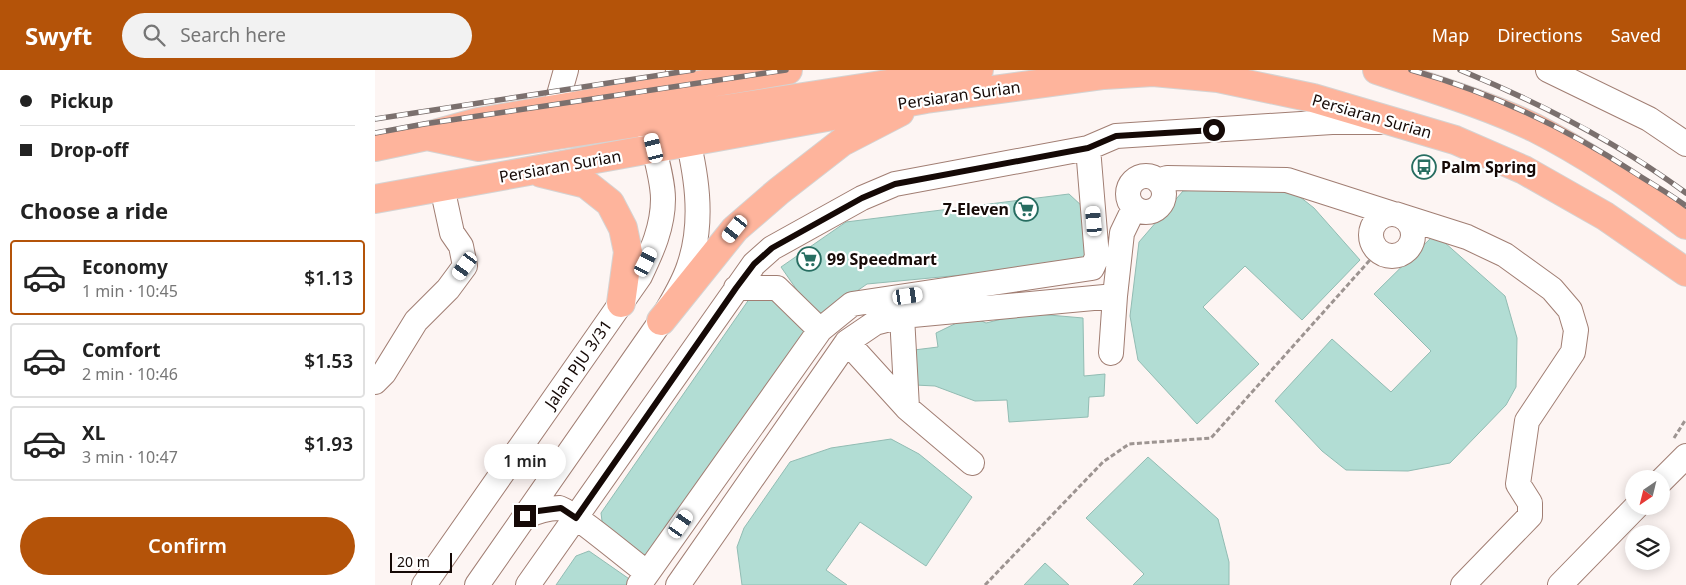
<!DOCTYPE html>
<meta charset="utf-8">
<style>
:root{--surface:#fff;--page:#f2f2f2;--text:#222;--muted:#767676;--line:#e0e0e0;--accent:#b45309}
body{margin:0;font-family:"Noto Sans",sans-serif;background:var(--page);color:var(--text);height:100vh;display:flex;flex-direction:column;font-size:19px;white-space:nowrap}
*{box-sizing:border-box;margin:0}
p{font-size:16px;color:var(--muted)}
.icon{flex:none;width:28px;height:28px;fill:none;stroke:currentColor;stroke-width:2;stroke-linecap:round;stroke-linejoin:round}
.map{position:relative;flex:1;overflow:hidden}
.panel{display:flex;flex-direction:column;background:var(--surface);width:375px}
.panel>*{flex:none}
.top-card{display:grid;align-content:center;height:110px;padding:0 20px;background:var(--surface)}
.needle{width:32px;rotate:215deg}
.fabs{position:absolute;left:1250px;top:400px;display:grid;gap:10px}
.fabs a{display:grid;place-items:center;width:45px;height:45px;border-radius:50%;background:var(--surface);box-shadow:0 2px 12px #0003;font-size:25px}
.scale{position:absolute;left:15px;bottom:12px;width:62px;box-sizing:border-box;padding-left:5px;border:2px solid #150906;border-top:0;font-size:14px;line-height:18px;white-space:nowrap;color:#150906;-webkit-text-stroke:4px #fff;paint-order:stroke}
.end{position:absolute;width:22px;height:22px;margin:-11px;border:6px solid #150906;background:#fff;box-shadow:0 0 0 2px #fff}
.from{border-radius:50%}
.bubble{position:absolute;height:35px;border-radius:18px;background:var(--surface);box-shadow:0 2px 12px #0003;font-size:16px;font-weight:600;line-height:35px;text-align:center}
.car{position:absolute;width:15px;height:30px;margin:-15px -8px;border-radius:6px;box-shadow:0 0 4px 1px #0007;background:linear-gradient(#fff 24%,#345 0 40%,#fff 0 76%,#345 0 86%,#fff 0)}
.top-card b{display:flex;align-items:center;gap:18px;height:48px;font-size:19px}
.top-card b+b{border-top:1px solid var(--line)}
.top-card i{width:12px;height:12px;background:var(--text)}
ul{padding:0;list-style:none}
li{display:flex;align-items:center;gap:15px;height:75px;margin:0 10px 8px;padding:0 10px;border:2px solid var(--line);border-radius:5px}
li div{flex:1}
li b{display:block;font-size:19px}
li em{font-style:normal;font-weight:600}
li.active{border-color:var(--accent)}
li>.icon{width:45px;height:45px;stroke-width:1.5}
h2{padding:0 20px;font-size:22px;line-height:60px}
.primary-button{display:flex;gap:10px;margin-top:auto;padding:10px 20px}
.primary-button a{flex:1;height:58px;border-radius:30px;background:var(--accent);color:#fff;font-size:20px;font-weight:600;line-height:58px;text-align:center}
header{display:flex;align-items:center;gap:30px;box-sizing:border-box;height:70px;padding:0 25px;background:var(--accent);color:#fff}
header strong{font-size:24px}
nav{display:flex;gap:28px;margin-inline-start:auto;font-size:18px}
.search{width:350px;height:45px;background:var(--page);display:flex;align-items:center;gap:12px;box-sizing:border-box;padding:0 18px;border-radius:28px;color:var(--muted);font-size:19px}
main{display:flex;flex:1;min-height:0}
.map>svg:first-child{display:block}
.building{fill:#b2ddd4;stroke:#92bcb3}
.lines{fill:none;stroke-linecap:round;stroke-linejoin:round}
.minor-casing{stroke:#a17e73;stroke-width:26}
.major-casing{stroke:#d5d3d2;stroke-width:30}
.path{stroke:#9d9491;stroke-width:3;stroke-dasharray:5 2.5;stroke-linecap:butt}
.minor{stroke:#fff;stroke-width:24}
.major{stroke:#feb49c;stroke-width:28}
.rail-casing{stroke:#7b706e;stroke-width:5.5}
.rail{stroke:#fff;stroke-width:4;stroke-dasharray:11;stroke-linecap:butt}
.route{stroke:#150906;stroke-width:6}
.labels{text-anchor:middle;stroke-width:4.5;stroke-linejoin:round;paint-order:stroke}
.street-label{font-size:16px;fill:#150906;stroke:#fff}
.poi-label{font-size:16px;font-weight:bold;fill:#150906;stroke:#fff;text-anchor:start}
</style>
<header>
<strong>Swyft</strong>
<div class="search"><svg class="icon" aria-label="search" viewBox="0 0 24 24"><circle cx="10" cy="10" r="6"/><path d="M15 15l6 6"/></svg>Search here</div>
<nav><a>Map</a><a>Directions</a><a>Saved</a></nav>
</header>
<main>
<section class="panel">
<div class="top-card">
<b><i class="from"></i>Pickup</b>
<b><i></i>Drop-off</b>
</div>
<h2>Choose a ride</h2>
<ul>
<li class="active"><svg class="icon" aria-label="car" viewBox="0 0 24 24"><path d="M5 17H2v-5l4-1 3-4h7l3 4 3 1v5h-3M9 17h6M6 11h13"/><circle cx="7" cy="17" r="2"/><circle cx="17" cy="17" r="2"/></svg><div><b>Economy</b><p>1 min · 10:45</p></div><em>$1.13</em></li>
<li><svg class="icon" aria-label="car" viewBox="0 0 24 24"><path d="M5 17H2v-5l4-1 3-4h7l3 4 3 1v5h-3M9 17h6M6 11h13"/><circle cx="7" cy="17" r="2"/><circle cx="17" cy="17" r="2"/></svg><div><b>Comfort</b><p>2 min · 10:46</p></div><em>$1.53</em></li>
<li><svg class="icon" aria-label="car" viewBox="0 0 24 24"><path d="M5 17H2v-5l4-1 3-4h7l3 4 3 1v5h-3M9 17h6M6 11h13"/><circle cx="7" cy="17" r="2"/><circle cx="17" cy="17" r="2"/></svg><div><b>XL</b><p>3 min · 10:47</p></div><em>$1.93</em></li>
</ul>
<div class="primary-button"><a>Confirm</a></div>
</section>
<div class="map">
<svg width="1311" height="515" viewBox="0 0 1311 515">
<rect width="100%" height="100%" fill="#fdf5f3"/>
<path class="building" d="M854,117L915,119L939,138L985,190L927,250L870,196L828,237L884,294L822,354L763,290L755,246L764,172L808,121Z
M694,124L708,137L714,193L492,214L442,249L406,197L471,152Z
M1060,164L1130,226L1142,268L1141,317L1131,335L1075,393L1033,401L971,400L947,381L900,331L957,269L1016,322L1056,281L999,224Z
M397,221L433,258L271,491L228,459L226,443L377,225Z
M651,243L708,248L709,306L730,304L729,326L714,327L713,347L634,352L632,330L600,331L560,316L540,315L539,280L563,277L561,263L596,246L611,253Z
M516,369L544,384L597,427L551,496L485,452L451,500L472,515H367L362,477L369,458L415,392L456,378Z
M773,387L843,449L854,492V515H758L769,504L711,448Z
M214,481L260,513L259,515H181L201,486Z
M670,493L694,515H649Z"/>
<g class="lines">
<g class="minor-casing">
<path id="minor" d="M1173,0L1274,49L1311,74
M301,19L303,0
M180,39L191,0
M753 124a18 18 0 1 1 36 0a18 18 0 1 1-36 0Z
M783,111L792,108L912,110L1018,144
M996 165a21 21 0 1 1 42 0a21 21 0 1 1-42 0Z
M1026,146L1092,167L1130,185L1177,219L1195,240L1201,260L1198,282L1152,351L1143,414L1155,433V446L1088,515
M361,218H402L445,260
M527,246L532,338
M472,272L532,338L597,393
M736,283L740,226
M0,312L9,303L41,251L73,219L90,196L86,176L77,163L67,117
M1286,411L1311,386
M150,447C160,442 172,438 184,438C194,439 259,493 272,503
M49,515L265,206C277,181 288,157 288,129C288,109 279,80 274,60
M102,515L286,251C296,233 308,215 314,196C330,150 321,100 309,54
M153,515L379,194L397,178L487,128L520,114L713,78L741,66L957,52H1004
M264,515L445,260L477,234L717,198L722,187L713,78
M303,515L472,272L500,253L527,246L740,226L747,163L759,138
M1185,515L1262,436"/>
</g>
<g class="major-casing">
<path id="major" d="M1002,0C1055,18 1110,34 1160,58C1213,85 1263,119 1311,155
M52,66L104,77L604,0
M0,77L52,66L103,52L413,0
M166,103L211,114L235,133L248,158L253,182L246,233
M0,129L551,29L729,5L778,2L843,8L938,28L1080,70L1149,100L1230,146L1311,202
M286,251L360,159L404,121L467,72L525,42"/>
</g>
<path class="path" d="M1299,368L1311,349
M610,515L728,392L754,374L836,368L1003,181"/>
<use href="#minor" class="minor"/>
<use href="#major" class="major"/>
<g class="rail-casing">
<path id="rail" d="M1036,0C1115,22 1191,58 1260,103C1277,114 1295,124 1311,136
M1085,0C1165,33 1241,71 1311,123
M0,49L318,0
M0,63L49,54L411,0"/>
</g>
<use href="#rail" class="rail"/>
</g>
<g class="lines">
<path class="route" d="M150,446L163,441L186,438L201,448L361,218L379,194L397,178L487,128L520,114L713,78L741,66L839,60"/>
</g>
<defs>
<g id="bus-ring" transform="scale(1.25)"><circle r="9.5" fill="#fff" stroke="#276d61" stroke-width="1.5"/><path d="M-5-6H5V4H4V6H2V4H-2V6H-4V4H-5ZM-3.5-4V0h7V-4ZM-3.5 1.2v1.5H-2V1.2ZM2 1.2v1.5H3.5V1.2Z" fill="#276d61"/></g>
<g id="supermarket-ring" transform="scale(1.25)"><circle r="9.5" fill="#fff" stroke="#276d61" stroke-width="1.5"/><path d="M-6-5.5h2.5l.6 2H6L4.5 2H-2.5L-4.4-4H-6ZM-1.5 3.2a1.3 1.3 0 1 0 .1 0ZM3 3.2a1.3 1.3 0 1 0 .1 0Z" fill="#276d61"/></g>
</defs>
<g fill-rule="evenodd">
<use href="#bus-ring" x="1049" y="97"/>
<use href="#supermarket-ring" x="651" y="139"/>
<use href="#supermarket-ring" x="434" y="189"/>
</g>
<g class="labels">
<g class="street-label">
<text transform="translate(584 25) rotate(-8)" y="6">Persiaran Surian</text>
<text transform="translate(997 46) rotate(16)" y="6">Persiaran Surian</text>
<text transform="translate(185 96) rotate(-10)" y="6">Persiaran Surian</text>
<text transform="translate(203 294) rotate(-55)" y="6">Jalan PJU 3/31</text>
</g>
<g class="poi-label">
<text x="1066" y="103">Palm Spring</text>
<text x="634" y="145" text-anchor="end">7-Eleven</text>
<text x="452" y="195">99 Speedmart</text>
</g>
</g>
</svg>
<div class="fabs">
<a><svg class="needle" viewBox="-14 -14 28 28"><path d="M0-13l5 13h-10z" fill="#e53935"/><path d="M0 13l5-13h-10z" fill="#767676"/></svg></a>
<a><svg class="icon" aria-label="layers" viewBox="0 0 24 24"><path d="M12 4l9 5-9 5-9-5zM3 14l9 5 9-5"/></svg></a>
</div>
<div class="scale">20 m</div>
<i class="end from" style="left:839px;top:60px"></i>
<i class="end" style="left:150px;top:446px"></i>
<div class="bubble" style="left:109px;top:374px;width:82px">1 min</div>
<i class="car" style="left:279px;top:78px;rotate:346deg"></i>
<i class="car" style="left:719px;top:151px;rotate:355deg"></i>
<i class="car" style="left:360px;top:159px;rotate:219deg"></i>
<i class="car" style="left:271px;top:192px;rotate:27deg"></i>
<i class="car" style="left:90px;top:196px;rotate:216deg"></i>
<i class="car" style="left:533px;top:226px;rotate:82deg"></i>
<i class="car" style="left:306px;top:454px;rotate:35deg"></i>
</div>
</main>
